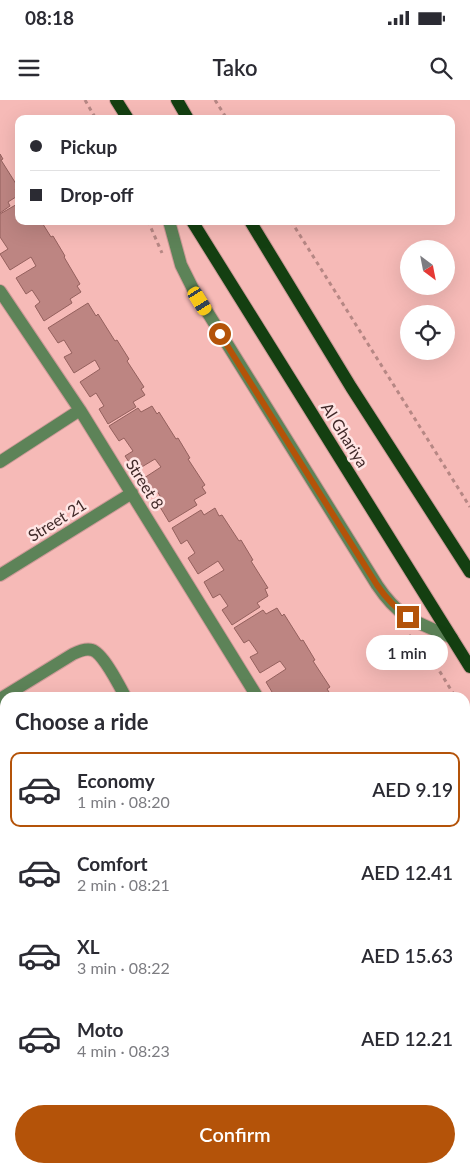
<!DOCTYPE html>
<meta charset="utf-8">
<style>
:root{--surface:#fff;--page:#f7f7f7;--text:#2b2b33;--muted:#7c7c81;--line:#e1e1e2;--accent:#b45309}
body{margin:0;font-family:Lato,sans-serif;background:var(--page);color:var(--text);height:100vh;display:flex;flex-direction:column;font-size:19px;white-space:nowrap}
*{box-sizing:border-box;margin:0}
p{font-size:16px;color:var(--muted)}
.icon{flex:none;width:28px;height:28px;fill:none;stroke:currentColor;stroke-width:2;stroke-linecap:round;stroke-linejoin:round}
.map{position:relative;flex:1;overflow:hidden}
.panel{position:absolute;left:0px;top:592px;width:470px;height:481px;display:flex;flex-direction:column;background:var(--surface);border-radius:15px 15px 0 0;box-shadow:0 5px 20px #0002}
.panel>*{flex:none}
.banner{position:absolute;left:15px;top:15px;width:440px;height:110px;border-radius:10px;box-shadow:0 5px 20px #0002;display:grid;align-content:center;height:110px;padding:0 15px;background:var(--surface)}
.needle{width:32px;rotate:148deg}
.buttons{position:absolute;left:400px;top:140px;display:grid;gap:10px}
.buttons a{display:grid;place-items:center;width:55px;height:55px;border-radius:50%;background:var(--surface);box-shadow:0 5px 20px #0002;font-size:25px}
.end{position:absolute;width:22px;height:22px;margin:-11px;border:6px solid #b45309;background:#fff;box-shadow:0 0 0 2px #fff}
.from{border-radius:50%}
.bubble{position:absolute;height:35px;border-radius:18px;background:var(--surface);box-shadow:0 5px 20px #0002;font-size:16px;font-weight:600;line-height:35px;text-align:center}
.car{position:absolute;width:15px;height:30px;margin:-15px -8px;border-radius:6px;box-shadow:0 0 4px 1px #0007;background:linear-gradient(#f5c518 24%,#345 0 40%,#f5c518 0 76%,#345 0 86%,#f5c518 0)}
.banner b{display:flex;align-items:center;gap:18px;height:48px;font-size:19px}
.banner b+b{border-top:1px solid var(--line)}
.banner i{width:12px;height:12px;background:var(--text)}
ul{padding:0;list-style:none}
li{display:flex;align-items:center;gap:15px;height:75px;margin:0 10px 8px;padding:0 5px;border:2px solid transparent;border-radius:10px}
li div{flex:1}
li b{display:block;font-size:19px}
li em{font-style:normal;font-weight:600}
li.selected{border-color:var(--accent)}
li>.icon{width:45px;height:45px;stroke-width:1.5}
h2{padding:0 15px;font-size:22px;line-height:60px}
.cta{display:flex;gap:10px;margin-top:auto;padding:10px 15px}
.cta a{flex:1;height:58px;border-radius:30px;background:var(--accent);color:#fff;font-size:20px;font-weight:600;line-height:58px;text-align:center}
.status{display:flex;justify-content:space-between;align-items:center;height:35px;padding:0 25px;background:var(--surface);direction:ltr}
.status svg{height:14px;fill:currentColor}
header{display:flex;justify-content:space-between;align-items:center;height:65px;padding:0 15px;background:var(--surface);font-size:22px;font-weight:600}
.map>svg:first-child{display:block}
.building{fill:#bd8582;stroke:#94605d}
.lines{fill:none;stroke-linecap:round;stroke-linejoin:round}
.minor-casing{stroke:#ce9a98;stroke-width:14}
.major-casing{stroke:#ce9a98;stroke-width:14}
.path{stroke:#b68784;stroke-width:3;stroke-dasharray:4 4;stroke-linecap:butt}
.minor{stroke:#5d8358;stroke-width:12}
.major{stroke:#143f11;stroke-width:12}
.route{stroke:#b45309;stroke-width:6}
.labels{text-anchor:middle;stroke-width:5;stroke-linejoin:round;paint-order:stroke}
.street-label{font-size:16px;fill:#402928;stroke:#ffe5e4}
</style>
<div class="status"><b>08:18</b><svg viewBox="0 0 49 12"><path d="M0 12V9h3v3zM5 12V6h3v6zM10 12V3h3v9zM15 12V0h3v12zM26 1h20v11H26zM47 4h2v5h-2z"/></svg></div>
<header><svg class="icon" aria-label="menu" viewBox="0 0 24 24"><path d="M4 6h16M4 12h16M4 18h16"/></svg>Tako<svg class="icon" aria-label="search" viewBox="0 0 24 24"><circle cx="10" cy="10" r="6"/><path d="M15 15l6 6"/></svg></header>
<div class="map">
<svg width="470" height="1073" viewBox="0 0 470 1073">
<rect width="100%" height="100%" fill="#f6bab7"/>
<path class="building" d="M0,54L3,59L1,60L18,87L15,89L19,95L8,102L10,106L0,113Z
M19,103V121H41L51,137L53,136L65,156L64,157L80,184L77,186L81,192L70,199L72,203L44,221L35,206L40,202L32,190L26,194L16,178L36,166L31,157L10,170L0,154L8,149L0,137V114Z
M88,203L96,216L98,214L115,241L117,240L129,259L127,261L144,287L141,289L145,295L133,302L136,307L108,324L99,309L104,306L96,293L90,297L80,282L100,269L95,260L74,273L64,257L72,253L64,240L58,243L48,228Z
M152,306L157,314L159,312L176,339L178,338L190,358L188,359L205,385L202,387L206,393L194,400L197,405L169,422L160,407L165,404L157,391L150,395L141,380L161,367L155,359L135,371L125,356L133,351L124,338L119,341L109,326L138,308L141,312Z
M215,408L219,416L222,415L239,441L241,440L253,460L251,461L268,488L265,489L268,496L257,503L260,507L232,525L222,510L228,506L220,494L213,498L204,482L224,470L218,461L198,474L188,458L195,453L187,440L181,444L172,428L201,410L204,415Z
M277,508L282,516L284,514L301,541L303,540L315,560L313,561L330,587L327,589L331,595L327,598H285L282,593L275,597L266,582L286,569L280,561L260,573L250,557L258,553L249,540L244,543L234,528L263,510L266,514Z
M465,811L470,819V866L469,864L465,866Z
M470,875V897L465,900V879Z
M465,1013L470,1020L465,1024Z
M373,1069H385L387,1072L385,1073H366Z"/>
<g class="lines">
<g class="minor-casing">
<path id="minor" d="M169,121L181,165L193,189L377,485C385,497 394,508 406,516C420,525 437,530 452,538
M0,191L80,310L258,598
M0,362L80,310
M0,475L132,393
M0,599L73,554C79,551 86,548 92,550C103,553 120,587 126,598
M0,739L5,736
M0,786L5,783
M0,900L5,897
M465,927L470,935
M465,1000L470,997
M219,1069L222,1073
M347,1073L354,1069"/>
</g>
<g class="major-casing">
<path id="major" d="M116,0L128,19
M177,0L188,19
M192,121L470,567
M250,121L351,287L470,472"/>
</g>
<path class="path" d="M85,0L96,19
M215,0L227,19
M148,121L162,153
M291,121L470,407
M409,535L429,554L456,598
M465,612L470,620"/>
<use href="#minor" class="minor"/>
<use href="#major" class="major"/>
</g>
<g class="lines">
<path class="route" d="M220,234L377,485C386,498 395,508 408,517"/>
</g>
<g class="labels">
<g class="street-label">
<text transform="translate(345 335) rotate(58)" y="6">Al Ghariya</text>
<text transform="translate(145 384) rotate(58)" y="6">Street 8</text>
<text transform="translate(57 420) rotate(-32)" y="6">Street 21</text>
</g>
</g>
</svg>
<div class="buttons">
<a><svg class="needle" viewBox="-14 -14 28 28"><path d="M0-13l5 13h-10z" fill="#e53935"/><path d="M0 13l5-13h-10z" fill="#7c7c81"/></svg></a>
<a><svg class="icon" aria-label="locate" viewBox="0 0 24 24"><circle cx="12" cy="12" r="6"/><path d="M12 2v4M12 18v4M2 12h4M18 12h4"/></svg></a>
</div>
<i class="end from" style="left:220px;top:234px"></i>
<i class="end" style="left:408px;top:517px"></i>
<div class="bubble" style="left:366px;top:535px;width:82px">1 min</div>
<i class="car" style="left:200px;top:201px;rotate:148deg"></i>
<div class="banner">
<b><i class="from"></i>Pickup</b>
<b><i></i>Drop-off</b>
</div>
<section class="panel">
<h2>Choose a ride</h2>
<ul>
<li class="selected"><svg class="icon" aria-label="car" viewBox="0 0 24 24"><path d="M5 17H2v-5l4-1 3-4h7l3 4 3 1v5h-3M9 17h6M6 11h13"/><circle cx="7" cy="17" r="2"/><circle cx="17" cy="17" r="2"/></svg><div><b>Economy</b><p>1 min · 08:20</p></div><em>AED 9.19</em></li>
<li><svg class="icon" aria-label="car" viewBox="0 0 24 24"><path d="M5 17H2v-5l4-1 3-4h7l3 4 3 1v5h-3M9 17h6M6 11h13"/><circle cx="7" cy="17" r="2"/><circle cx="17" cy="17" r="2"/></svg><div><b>Comfort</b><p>2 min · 08:21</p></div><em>AED 12.41</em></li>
<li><svg class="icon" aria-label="car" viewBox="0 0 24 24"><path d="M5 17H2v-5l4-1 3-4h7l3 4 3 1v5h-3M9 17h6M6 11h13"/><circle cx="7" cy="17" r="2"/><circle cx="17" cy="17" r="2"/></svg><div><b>XL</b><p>3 min · 08:22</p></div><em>AED 15.63</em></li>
<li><svg class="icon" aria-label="car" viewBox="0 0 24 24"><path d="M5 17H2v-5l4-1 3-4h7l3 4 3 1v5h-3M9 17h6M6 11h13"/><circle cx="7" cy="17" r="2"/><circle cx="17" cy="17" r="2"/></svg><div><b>Moto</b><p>4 min · 08:23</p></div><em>AED 12.21</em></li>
</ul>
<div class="cta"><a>Confirm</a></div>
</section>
</div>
